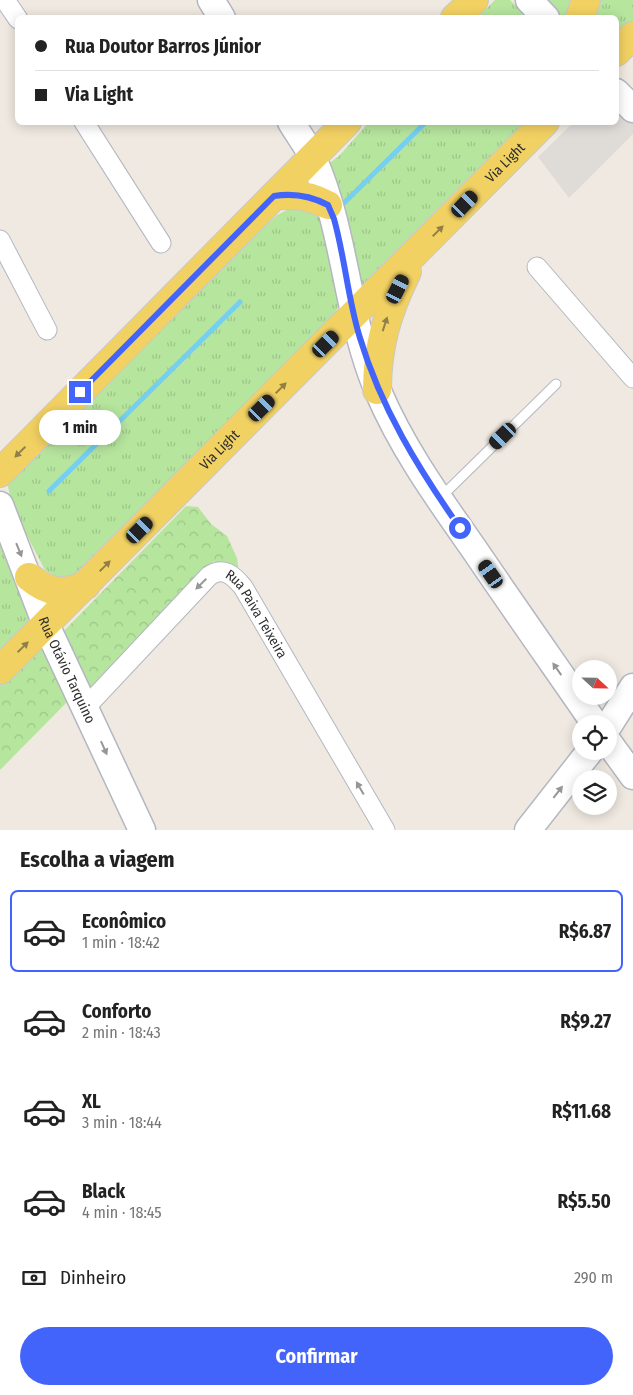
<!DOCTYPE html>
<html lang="pt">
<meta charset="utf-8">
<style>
:root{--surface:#fff;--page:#f6f6f6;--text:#222;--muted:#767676;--line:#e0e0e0;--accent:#4264fb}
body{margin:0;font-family:"Fira Sans Condensed",sans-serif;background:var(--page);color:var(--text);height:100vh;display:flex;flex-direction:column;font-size:19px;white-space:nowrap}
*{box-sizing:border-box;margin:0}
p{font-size:16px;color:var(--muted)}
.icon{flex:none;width:28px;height:28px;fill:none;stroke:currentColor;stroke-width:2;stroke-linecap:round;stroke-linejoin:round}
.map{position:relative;height:830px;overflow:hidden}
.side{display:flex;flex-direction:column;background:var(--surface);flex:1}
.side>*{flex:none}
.guide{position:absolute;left:15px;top:15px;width:604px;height:110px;border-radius:8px;box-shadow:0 2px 12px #0003;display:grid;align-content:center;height:110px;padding:0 20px;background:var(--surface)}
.needle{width:32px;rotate:112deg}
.controls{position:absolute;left:572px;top:660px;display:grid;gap:10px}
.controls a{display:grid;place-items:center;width:45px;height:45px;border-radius:50%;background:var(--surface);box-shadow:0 2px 12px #0003;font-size:25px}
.end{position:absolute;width:22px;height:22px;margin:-11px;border:6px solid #4264fb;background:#fff;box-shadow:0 0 0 2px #fff}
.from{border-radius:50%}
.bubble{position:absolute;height:35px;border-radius:18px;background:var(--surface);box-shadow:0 2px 12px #0003;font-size:16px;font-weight:700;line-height:35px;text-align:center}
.car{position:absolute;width:15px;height:30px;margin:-15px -8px;border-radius:6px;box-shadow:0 0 4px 1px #0007;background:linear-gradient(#222 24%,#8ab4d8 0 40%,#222 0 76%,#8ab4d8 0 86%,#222 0)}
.guide b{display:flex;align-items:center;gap:18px;height:48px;font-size:19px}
.guide b+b{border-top:1px solid var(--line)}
.guide i{width:12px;height:12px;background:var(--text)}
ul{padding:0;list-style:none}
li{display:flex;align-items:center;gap:15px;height:82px;margin:0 10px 8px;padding:0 10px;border:2px solid transparent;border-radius:8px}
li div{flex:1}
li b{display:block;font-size:19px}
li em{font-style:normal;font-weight:700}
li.current{border-color:var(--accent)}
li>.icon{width:45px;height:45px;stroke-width:1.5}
h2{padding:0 20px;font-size:22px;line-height:60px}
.pay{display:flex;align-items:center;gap:12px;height:55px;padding:0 20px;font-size:19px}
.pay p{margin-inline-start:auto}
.button{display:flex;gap:10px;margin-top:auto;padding:10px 20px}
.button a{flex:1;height:58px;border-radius:30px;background:var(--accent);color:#fff;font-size:20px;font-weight:700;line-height:58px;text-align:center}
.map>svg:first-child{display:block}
.grass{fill:url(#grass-tufts)}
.park{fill:url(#park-crowns)}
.plaza{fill:#dfdcd8}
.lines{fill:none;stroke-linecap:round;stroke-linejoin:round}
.stream{stroke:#75cff0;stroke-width:5}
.lane-casing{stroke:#b4b7c1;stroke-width:11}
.street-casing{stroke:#b4b7c1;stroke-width:21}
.secondary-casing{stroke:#b4b7c1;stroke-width:29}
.primary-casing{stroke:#c9c9c9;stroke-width:30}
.lane{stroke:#fff;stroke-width:9}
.street{stroke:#fff;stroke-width:19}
.secondary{stroke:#fff;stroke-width:26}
.primary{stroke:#f2d163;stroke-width:28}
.oneway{fill:#908048}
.oneway2{fill:#969696}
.route{stroke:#4264fb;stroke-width:6}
.labels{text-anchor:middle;stroke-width:4;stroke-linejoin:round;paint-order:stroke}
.street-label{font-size:14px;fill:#2e2e2e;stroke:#fff}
</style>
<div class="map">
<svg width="633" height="830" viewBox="0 0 633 830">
<defs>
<pattern id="grass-tufts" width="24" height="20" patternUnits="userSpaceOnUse" patternTransform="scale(1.25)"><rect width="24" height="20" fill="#b6e59e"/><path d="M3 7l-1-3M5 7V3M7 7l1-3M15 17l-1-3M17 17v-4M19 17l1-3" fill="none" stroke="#9dc588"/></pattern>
<pattern id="park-crowns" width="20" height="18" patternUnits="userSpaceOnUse" patternTransform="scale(1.25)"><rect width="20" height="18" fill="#b6e59e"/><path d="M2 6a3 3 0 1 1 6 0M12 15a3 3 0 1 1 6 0" fill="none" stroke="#9dc588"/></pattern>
</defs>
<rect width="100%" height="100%" fill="#efe9e1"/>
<path class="grass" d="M495,0H510L528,17L477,18Z
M546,0H579L574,18L561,17Z
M597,0H633V21L616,38V18H591Z
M368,123H534L362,296L328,164L339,156Z
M291,208H302L315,213L328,230L341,300L334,315L104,559L64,581L45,570L13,509L8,487L12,474L248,241L277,215Z
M0,524L34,616L0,651Z"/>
<path class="park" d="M186,506L198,507L211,524L227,536L237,558L240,580L214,561L87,699L56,639Z
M44,637L70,699L0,770V684Z"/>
<path class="plaza" d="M616,92L633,109V134L569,198L538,157L573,123L616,122Z"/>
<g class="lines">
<path class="stream" d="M341,206L426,122
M49,491L240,302"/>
<g class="lane-casing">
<path id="lane" d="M441,497L556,384"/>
</g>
<g class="street-casing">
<g id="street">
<path d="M5,0L18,19"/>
<path d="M84,122L161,243"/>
<path d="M0,240L47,330"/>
<path d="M537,267L633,378"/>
<path id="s1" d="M86,707L209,576C223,566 233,575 243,587L385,830"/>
</g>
</g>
<g class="secondary-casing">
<g id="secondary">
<path d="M211,0L222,18"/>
<path d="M529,0L546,18"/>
<path d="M616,92L633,109"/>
<path d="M291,122C298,134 307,145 313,158C346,232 346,316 378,391C402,448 439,499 474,549C514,608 555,666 595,724"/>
<path id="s2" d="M0,505L46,625L142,830"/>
<path d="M609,725L633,687"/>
<path d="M609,743L633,776"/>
<path d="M528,830L590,751"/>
</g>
</g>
<g class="primary-casing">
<g id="primary">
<path d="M455,18L474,0"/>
<path d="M580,18L586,0"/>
<path d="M616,52L633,36"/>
<path d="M274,196C293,193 311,196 328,205"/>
<path d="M377,390C377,346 388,310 407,272"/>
<path d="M0,473L347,122"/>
<path d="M29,577C48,593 64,595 86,585"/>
<path id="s3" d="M0,670L545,122"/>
</g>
</g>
<use href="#lane" class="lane"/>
<use href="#street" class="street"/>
<use href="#secondary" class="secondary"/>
<use href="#primary" class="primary"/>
</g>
<defs><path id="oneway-solid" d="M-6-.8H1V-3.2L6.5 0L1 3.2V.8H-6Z" transform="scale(1.25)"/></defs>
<g class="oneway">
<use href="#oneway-solid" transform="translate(438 231) rotate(-45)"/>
<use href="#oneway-solid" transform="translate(385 324) rotate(-72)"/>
<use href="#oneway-solid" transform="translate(281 388) rotate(-45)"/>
<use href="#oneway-solid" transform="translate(20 452) rotate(135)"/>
<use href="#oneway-solid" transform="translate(105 566) rotate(-45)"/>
<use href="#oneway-solid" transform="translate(23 647) rotate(-44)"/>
</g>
<g class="oneway2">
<use href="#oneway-solid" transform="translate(19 550) rotate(68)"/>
<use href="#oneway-solid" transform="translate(201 584) rotate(135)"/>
<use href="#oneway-solid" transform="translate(557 669) rotate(-125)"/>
<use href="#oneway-solid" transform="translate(104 748) rotate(66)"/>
<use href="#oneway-solid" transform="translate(360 788) rotate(-120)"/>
<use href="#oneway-solid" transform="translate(558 792) rotate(-52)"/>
</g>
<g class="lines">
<path class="route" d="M80,392L274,196C293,193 311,196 328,205L334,219C345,258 348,300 360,338C381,408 418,468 460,528"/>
</g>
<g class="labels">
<g class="street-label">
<text dy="5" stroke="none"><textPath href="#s3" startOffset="716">Via Light</textPath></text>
<text dy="5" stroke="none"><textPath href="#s3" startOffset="311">Via Light</textPath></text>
<text dy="5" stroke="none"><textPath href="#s1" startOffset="250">Rua Paiva Teixeira</textPath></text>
<text dy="5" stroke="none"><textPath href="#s2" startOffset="178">Rua Otávio Tarquino</textPath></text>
</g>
</g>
</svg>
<div class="controls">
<a><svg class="needle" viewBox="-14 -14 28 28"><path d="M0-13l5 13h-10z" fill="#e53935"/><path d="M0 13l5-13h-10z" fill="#767676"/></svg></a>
<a><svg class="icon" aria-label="locate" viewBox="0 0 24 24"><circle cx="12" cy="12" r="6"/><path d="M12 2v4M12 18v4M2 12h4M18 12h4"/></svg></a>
<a><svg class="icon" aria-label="layers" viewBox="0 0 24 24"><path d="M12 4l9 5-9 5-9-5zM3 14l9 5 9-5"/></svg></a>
</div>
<i class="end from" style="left:460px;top:528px"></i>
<i class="end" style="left:80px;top:392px"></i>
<div class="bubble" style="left:39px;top:410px;width:82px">1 min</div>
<i class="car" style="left:465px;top:204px;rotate:44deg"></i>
<i class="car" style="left:398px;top:289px;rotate:27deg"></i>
<i class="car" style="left:326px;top:344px;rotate:45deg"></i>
<i class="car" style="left:262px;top:408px;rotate:45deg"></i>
<i class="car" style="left:503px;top:436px;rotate:226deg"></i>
<i class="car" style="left:140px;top:530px;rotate:45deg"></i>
<i class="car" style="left:491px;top:574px;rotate:325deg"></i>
<div class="guide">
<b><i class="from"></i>Rua Doutor Barros Júnior</b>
<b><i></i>Via Light</b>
</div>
</div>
<section class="side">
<h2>Escolha a viagem</h2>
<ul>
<li class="current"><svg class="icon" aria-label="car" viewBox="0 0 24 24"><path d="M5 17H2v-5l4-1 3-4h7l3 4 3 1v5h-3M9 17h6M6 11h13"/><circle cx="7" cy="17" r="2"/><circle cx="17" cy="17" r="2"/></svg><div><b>Econômico</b><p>1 min · 18:42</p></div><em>R$6.87</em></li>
<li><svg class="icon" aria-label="car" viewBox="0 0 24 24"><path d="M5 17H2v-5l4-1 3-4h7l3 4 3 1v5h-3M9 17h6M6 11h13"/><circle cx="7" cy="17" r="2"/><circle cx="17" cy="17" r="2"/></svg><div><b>Conforto</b><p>2 min · 18:43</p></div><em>R$9.27</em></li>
<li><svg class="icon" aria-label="car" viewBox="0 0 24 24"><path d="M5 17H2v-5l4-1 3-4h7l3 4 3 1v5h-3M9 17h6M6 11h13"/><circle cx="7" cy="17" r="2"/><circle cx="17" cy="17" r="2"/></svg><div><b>XL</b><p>3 min · 18:44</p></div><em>R$11.68</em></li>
<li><svg class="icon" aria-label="car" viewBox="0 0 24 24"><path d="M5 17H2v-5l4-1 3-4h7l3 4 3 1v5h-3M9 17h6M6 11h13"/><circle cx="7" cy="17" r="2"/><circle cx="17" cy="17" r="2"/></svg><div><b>Black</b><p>4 min · 18:45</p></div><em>R$5.50</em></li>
</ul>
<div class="pay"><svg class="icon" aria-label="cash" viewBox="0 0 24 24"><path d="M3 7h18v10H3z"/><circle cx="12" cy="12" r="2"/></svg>Dinheiro<p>290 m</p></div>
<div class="button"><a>Confirmar</a></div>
</section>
